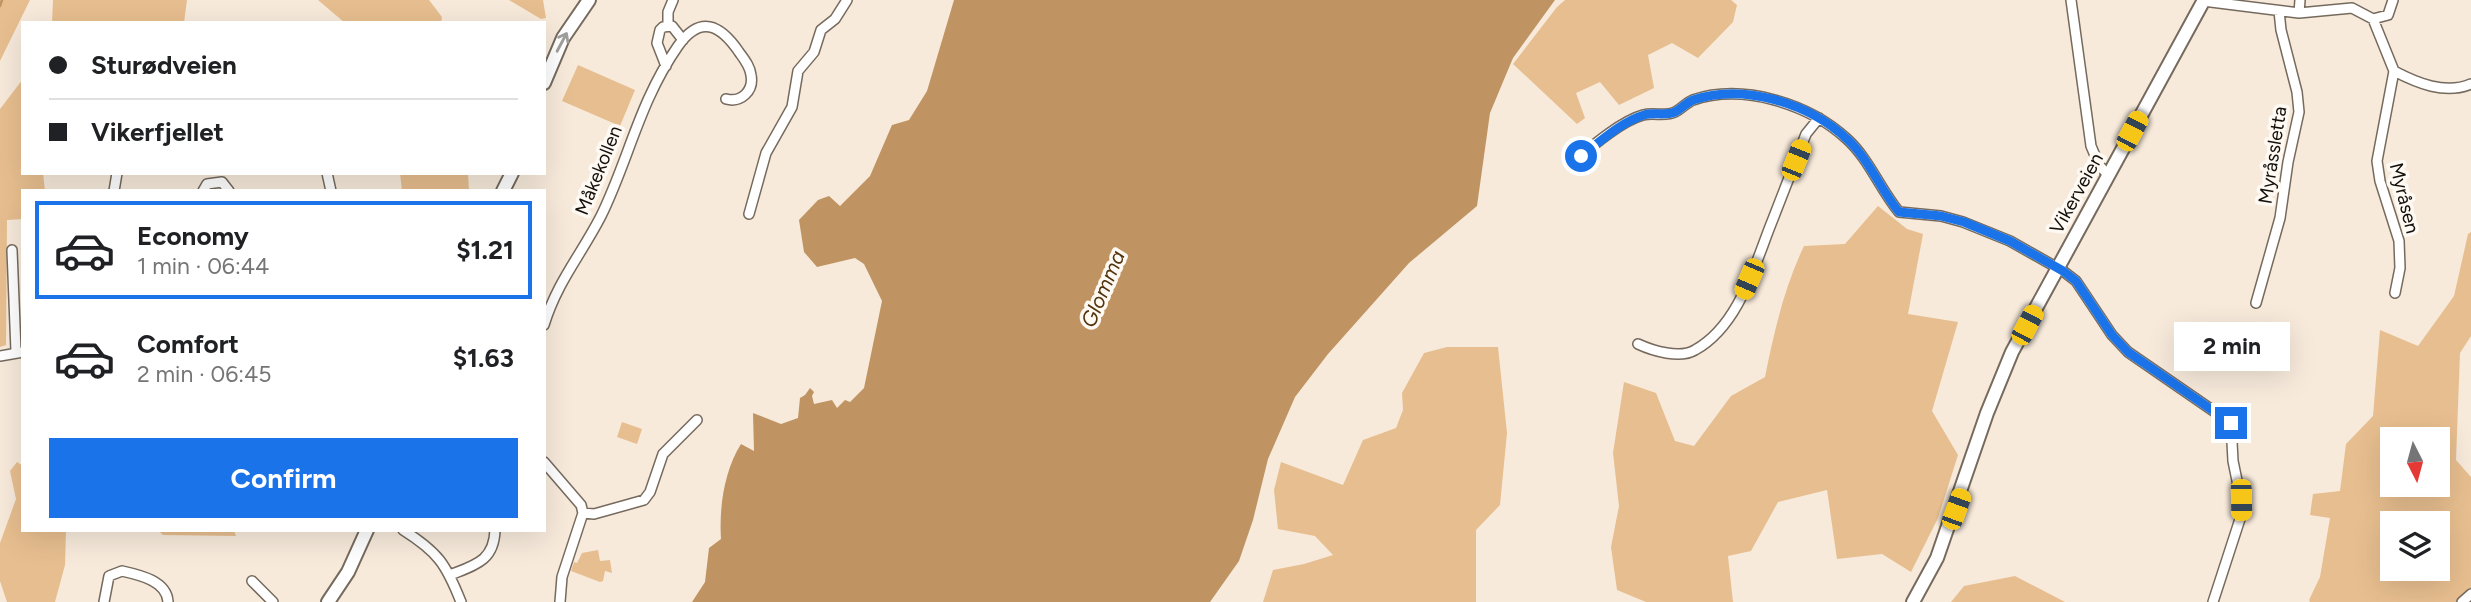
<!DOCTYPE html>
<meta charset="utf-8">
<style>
:root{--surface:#fff;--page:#f6f6f6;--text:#202124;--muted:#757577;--line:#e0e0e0;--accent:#1a73e8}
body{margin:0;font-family:Figtree,sans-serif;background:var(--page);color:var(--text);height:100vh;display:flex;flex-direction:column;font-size:26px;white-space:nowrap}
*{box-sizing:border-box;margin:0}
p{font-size:23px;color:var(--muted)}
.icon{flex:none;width:38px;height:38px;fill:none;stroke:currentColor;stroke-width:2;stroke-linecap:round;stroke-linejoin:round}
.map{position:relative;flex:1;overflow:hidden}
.drawer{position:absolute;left:21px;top:189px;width:525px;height:343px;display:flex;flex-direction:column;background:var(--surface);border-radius:0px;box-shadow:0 7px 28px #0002}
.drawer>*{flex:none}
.banner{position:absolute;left:21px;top:21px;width:525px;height:154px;border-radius:0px;box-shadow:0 7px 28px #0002;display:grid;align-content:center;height:154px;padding:0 28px;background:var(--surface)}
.needle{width:46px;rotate:174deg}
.tools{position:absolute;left:2380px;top:427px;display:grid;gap:14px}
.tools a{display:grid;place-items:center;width:70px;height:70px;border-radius:0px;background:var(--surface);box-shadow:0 7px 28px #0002;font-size:35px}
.end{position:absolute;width:32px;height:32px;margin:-16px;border:9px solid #1a73e8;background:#fff;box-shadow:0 0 0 4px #fff}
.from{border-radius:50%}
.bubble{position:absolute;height:49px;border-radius:0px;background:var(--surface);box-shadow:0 7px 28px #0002;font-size:23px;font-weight:700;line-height:49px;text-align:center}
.car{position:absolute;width:21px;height:42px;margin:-21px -10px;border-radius:9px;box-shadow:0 0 5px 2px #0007;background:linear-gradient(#f5c518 24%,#345 0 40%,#f5c518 0 76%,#345 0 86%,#f5c518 0)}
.banner b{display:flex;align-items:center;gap:24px;height:66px;font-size:26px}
.banner b+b{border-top:2px solid var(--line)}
.banner i{width:18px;height:18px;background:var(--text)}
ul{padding:12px 0 0;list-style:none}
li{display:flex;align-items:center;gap:21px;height:98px;margin:0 14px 10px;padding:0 14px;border:4px solid transparent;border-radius:0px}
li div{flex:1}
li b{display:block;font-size:26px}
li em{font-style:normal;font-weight:700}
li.selected{border-color:var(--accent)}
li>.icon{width:63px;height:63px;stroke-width:1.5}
.action{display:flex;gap:14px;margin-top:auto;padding:14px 28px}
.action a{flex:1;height:80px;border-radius:0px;background:var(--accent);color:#fff;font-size:28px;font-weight:700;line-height:80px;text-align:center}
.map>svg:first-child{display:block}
.green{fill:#e7be8f;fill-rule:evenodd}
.water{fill:#bf9462}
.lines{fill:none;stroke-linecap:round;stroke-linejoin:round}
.stream{stroke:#bf9462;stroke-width:2.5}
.street-casing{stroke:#756a5d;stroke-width:12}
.secondary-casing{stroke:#756a5d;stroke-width:16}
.street{stroke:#fff;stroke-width:9}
.secondary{stroke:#fff;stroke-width:12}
.oneway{stroke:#a19f9d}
.route{stroke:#1a73e8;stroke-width:9}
.labels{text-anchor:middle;stroke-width:7;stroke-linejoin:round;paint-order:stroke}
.street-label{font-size:19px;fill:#130f0a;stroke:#fef9f3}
.water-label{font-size:21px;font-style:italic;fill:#52340c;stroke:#fef9f3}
</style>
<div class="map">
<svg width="2471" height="602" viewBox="0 0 2471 602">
<rect width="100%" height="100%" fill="#f7eadb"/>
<path class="green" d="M0,0H30L0,61Z
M53,0H187L184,23H52Z
M318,0H429L442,17L441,23H345Z
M509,0H543L546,18L541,19Z
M1565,0H1731L1737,5L1733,22L1698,58L1672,43L1648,55L1654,88L1619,105L1600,82L1576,93L1585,118L1577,124L1513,64L1557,7Z
M578,65L635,90L620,126L562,101Z
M23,79V173H43L45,191H23V219L7,220L6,345L0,347V109Z
M400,173H468L469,191H402Z
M1878,206L1907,229L1923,234L1908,314L1958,322L1932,411L1958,455L1938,518L1911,572L1882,554L1837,559L1827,490L1778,502L1751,551L1728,556L1733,602H1646L1617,590L1611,547L1619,506L1613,453L1624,382L1656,393L1675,441L1694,446L1731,396L1765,377C1774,332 1784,288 1804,246L1845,244Z
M2471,232V336L2460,353L2456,460L2471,477V602H2310L2309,600L2320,577L2330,518L2310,515L2313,494L2340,491L2346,444L2373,416L2380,330L2418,346L2454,296L2468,234ZM2392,439H2438V485H2392ZM2392,523H2438V569H2392Z
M1447,347H1498L1507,433L1500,505L1476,530V602H1263L1273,570L1304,564L1333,555L1315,536L1278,529L1274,490L1281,462L1343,485L1363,440L1396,428L1403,410L1402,393L1424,353Z
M622,422L642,429L637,444L617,437Z
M17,462L23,466V530H66L65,565L55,602H7L0,581V543L16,499L10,471Z
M158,530H234L236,536L163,535Z
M598,550L600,561L610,560L612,573L605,571L603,581L600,582L571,571L574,562L577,563L582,553Z
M2015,576L2065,602H1951L1964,586Z"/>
<path class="water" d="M954,0H1555L1513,58L1490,113L1477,206L1409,263L1328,354L1295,397L1268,459L1253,520L1239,561L1210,602H692L705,582L709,548L721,539C719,508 724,471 741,444L754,451L753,413L781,424L798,418L800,398L805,395L810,388L814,392L812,396L814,404L832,400L837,408L845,400L850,402L864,388L882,301L864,264L855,258L817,267L804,252L799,220L818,200L829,196L840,206L870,176L892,125L909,120L927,91Z"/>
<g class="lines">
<path class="stream" d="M0,6L2,0"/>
<g class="street-casing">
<path id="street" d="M2071,0L2091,146L2099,165L2108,175
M2203,1L2299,13L2352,8L2373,19L2388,15L2393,0
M2299,13L2300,0
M2373,19L2394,71C2417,83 2445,95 2471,84
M668,26V12L673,0
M666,66L657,43L660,30L663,27L672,26L683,40
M2394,71L2377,161L2380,181L2399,241L2400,268L2395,293
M1573,162C1591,147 1621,121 1643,115C1654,112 1665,117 1675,112C1681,109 1686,103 1693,100C1743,83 1809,104 1847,139C1869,159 1880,189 1899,212L1941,216L1963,222L2010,241L2063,271L2076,281L2112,335L2128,352L2231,423L2233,461L2241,500V516L2213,602
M327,173L331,191
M114,191L117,173
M203,191L207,184L222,182L229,191
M749,214L766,153L792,107L798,71L814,52L821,30L835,19L847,0
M12,250L16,351
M2256,303L2280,218L2288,162L2299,112L2297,92L2281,30L2279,11
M544,325C557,282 581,255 601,216C629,159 639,102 678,46C700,15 720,24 739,52C744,59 750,66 751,75C754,91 741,103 726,99
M1638,344C1653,351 1680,359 1695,350C1740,325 1755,263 1773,219C1784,190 1795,162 1806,134L1819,118
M0,356L23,352
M544,462L581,505L583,513
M583,513L594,514L644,500L650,492L663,454L697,420
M403,530C438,552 446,564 461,602
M450,575C475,565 494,561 495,530
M252,581L273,602
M104,602L109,576L122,571C140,575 167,581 168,602
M560,602L562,577L583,513
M2462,602L2471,594"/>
</g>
<g class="secondary-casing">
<path id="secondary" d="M544,83L563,38L589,0
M503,191L512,173
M328,602L348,572L367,530
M1913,602L1937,558L1987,413L2012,352L2204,0"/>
</g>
<use href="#street" class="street"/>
<use href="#secondary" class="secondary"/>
</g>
<defs><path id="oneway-shaft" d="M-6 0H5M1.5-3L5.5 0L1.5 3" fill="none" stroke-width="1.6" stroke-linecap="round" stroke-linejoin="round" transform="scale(1.75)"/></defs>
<use class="oneway" href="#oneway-shaft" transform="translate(562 42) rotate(-62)"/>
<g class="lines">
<path class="route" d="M1581,156C1600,142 1621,122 1644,115C1654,112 1665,116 1675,112C1681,109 1686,103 1693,100C1743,83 1809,103 1847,139C1869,159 1880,189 1899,212L1941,216L1964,222L2010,241L2063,271L2076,281L2112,335L2128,352L2231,423"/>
</g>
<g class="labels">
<g class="street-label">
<text transform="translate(2272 155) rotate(-81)" y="7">Myråssletta</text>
<text transform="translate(598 170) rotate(-68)" y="7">Måkekollen</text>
<text transform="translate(2076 193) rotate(-61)" y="7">Vikerveien</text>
<text transform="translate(2405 198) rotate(76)" y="7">Myråsen</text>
</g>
<g class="water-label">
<text transform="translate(1103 289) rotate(-67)" y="7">Glomma</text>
</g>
</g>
</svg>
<div class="tools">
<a><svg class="needle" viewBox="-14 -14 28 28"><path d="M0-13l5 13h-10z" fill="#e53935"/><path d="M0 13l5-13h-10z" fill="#757577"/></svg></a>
<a><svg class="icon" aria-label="layers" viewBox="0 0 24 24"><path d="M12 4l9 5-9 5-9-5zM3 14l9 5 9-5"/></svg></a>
</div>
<i class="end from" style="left:1581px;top:156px"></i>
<i class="end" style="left:2231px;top:423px"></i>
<div class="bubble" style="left:2174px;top:322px;width:116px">2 min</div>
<i class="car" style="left:2132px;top:131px;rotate:28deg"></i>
<i class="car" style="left:1796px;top:160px;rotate:22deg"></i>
<i class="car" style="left:1749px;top:279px;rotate:203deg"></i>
<i class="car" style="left:2027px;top:325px;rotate:28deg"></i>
<i class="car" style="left:2241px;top:500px;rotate:179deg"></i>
<i class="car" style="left:1956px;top:509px;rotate:20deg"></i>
<div class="banner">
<b><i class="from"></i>Sturødveien</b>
<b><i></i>Vikerfjellet</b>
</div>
<section class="drawer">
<ul>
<li class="selected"><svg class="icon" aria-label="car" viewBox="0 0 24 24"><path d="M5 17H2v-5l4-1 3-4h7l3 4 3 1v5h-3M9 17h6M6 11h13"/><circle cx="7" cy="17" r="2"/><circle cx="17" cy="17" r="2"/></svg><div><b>Economy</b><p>1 min · 06:44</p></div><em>$1.21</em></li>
<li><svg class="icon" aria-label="car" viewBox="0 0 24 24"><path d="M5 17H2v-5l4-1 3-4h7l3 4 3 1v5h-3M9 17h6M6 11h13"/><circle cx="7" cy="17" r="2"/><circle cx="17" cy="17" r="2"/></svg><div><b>Comfort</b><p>2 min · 06:45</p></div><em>$1.63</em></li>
</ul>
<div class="action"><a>Confirm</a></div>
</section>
</div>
